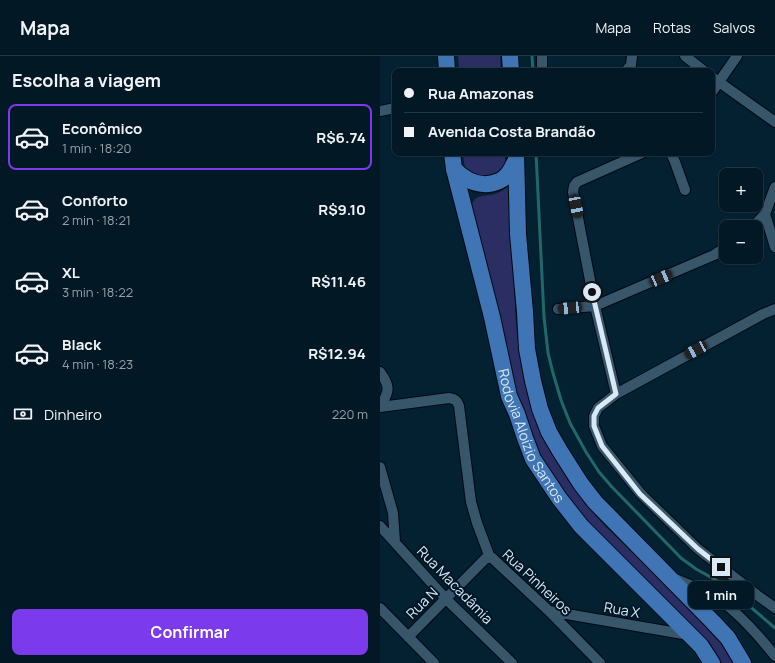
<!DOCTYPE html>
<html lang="pt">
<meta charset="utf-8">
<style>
:root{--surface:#021925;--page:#102632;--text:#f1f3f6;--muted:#96a0a7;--line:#233842;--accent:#7c3aed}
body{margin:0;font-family:Manrope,sans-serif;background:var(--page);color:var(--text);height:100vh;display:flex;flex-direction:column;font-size:15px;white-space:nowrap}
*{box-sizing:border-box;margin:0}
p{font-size:13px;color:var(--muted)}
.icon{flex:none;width:22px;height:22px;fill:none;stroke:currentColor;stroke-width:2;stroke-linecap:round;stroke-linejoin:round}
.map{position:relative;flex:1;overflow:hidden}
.sheet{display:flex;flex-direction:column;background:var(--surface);width:380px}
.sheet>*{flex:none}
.banner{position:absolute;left:12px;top:12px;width:323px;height:88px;border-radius:8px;box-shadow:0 1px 3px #0004,0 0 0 1px var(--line);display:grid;align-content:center;height:88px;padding:0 12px;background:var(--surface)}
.fabs{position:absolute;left:339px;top:112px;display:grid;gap:8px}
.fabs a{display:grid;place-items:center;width:44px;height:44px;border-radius:8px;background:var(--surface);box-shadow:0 1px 3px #0004,0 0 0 1px var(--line);font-size:20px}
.end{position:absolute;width:18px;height:18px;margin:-9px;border:5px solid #d9e9f5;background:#111;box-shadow:0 0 0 2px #111}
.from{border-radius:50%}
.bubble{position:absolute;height:28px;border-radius:8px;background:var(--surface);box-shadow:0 1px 3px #0004,0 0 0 1px var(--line);font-size:13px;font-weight:700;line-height:28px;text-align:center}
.car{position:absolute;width:12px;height:24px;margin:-12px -6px;border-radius:5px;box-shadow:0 0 3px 1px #0007;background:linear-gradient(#222 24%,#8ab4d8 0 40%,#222 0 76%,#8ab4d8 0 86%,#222 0)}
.banner b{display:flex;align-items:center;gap:14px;height:38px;font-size:15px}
.banner b+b{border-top:1px solid var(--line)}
.banner i{width:10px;height:10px;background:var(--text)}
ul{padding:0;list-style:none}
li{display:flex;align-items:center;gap:12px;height:66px;margin:0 8px 6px;padding:0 4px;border:2px solid transparent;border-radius:8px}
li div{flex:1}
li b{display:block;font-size:15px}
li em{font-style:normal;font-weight:700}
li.on{border-color:var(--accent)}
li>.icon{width:36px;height:36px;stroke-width:1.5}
h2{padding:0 12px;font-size:18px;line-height:48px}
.pay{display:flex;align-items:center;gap:10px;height:44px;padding:0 12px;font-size:15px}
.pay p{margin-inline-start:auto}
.action{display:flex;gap:8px;margin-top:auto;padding:8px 12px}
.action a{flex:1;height:46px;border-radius:8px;background:var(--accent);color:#fff;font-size:16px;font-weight:700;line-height:46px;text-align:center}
header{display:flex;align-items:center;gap:24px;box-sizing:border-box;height:56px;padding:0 20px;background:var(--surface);border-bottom:1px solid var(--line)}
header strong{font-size:19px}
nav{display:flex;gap:22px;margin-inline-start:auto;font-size:14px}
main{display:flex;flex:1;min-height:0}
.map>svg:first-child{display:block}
.green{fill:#2a2e63}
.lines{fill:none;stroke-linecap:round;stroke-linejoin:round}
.stream{stroke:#226869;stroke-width:3}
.minor-casing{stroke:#000915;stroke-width:12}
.primary-casing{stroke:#000915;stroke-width:18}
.minor{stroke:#385669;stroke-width:10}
.primary{stroke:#3f75b5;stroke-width:16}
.route{stroke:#d9e9f5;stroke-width:5}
.labels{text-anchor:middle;stroke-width:4;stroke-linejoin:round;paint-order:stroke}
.street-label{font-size:14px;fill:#d9e9f5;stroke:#001727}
</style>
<header>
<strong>Mapa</strong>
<nav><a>Mapa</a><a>Rotas</a><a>Salvos</a></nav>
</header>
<main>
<section class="sheet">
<h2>Escolha a viagem</h2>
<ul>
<li class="on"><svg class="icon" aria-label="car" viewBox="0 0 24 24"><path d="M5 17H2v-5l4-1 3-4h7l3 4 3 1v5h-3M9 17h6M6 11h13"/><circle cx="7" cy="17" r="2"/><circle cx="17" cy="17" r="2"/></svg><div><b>Econômico</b><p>1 min · 18:20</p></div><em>R$6.74</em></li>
<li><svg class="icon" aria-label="car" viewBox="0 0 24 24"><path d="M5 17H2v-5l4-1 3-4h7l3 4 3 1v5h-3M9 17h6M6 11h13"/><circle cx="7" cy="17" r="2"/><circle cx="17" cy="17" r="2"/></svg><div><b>Conforto</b><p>2 min · 18:21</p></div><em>R$9.10</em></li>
<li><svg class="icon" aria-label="car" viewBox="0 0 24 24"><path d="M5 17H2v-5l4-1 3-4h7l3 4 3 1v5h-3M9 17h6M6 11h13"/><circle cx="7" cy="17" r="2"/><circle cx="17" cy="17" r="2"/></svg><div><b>XL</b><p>3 min · 18:22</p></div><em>R$11.46</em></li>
<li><svg class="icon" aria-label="car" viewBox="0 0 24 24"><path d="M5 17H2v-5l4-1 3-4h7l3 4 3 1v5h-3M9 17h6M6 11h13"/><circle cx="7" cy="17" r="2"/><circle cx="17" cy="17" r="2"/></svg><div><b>Black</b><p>4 min · 18:23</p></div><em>R$12.94</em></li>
</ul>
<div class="pay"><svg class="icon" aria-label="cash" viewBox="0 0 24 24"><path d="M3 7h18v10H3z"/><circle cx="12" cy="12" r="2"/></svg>Dinheiro<p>220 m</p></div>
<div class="action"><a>Confirmar</a></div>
</section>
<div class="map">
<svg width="395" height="607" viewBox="0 0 395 607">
<rect width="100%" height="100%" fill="#032131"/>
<path class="green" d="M78,0H120L121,15H79Z
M83,97H125V106L121,116L103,123C87,114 84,116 83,97Z
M129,130L136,268C142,331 161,390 200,441C208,452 217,461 226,471L332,573L357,607H342L332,592L217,480L166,415L140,356L91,150C96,137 104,141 115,138C121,136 125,133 129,130Z"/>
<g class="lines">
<path class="stream" d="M152,0L153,15
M156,97L164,261L168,297L173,317L181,344L190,367L206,396L219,416L232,431L301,502L316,513L336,524L353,536L395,572"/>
<g class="minor-casing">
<path id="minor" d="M162,0V15
M305,0L324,15
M246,15L251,9L252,0
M332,21L395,66
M332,36L357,0
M0,55L15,52
M291,97L295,106L305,134
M385,158L395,191
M373,171L385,158L395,131
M178,253L215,250L334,199L346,191
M395,253L383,258L236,338L218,352L214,360V370L222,390L261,438L318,493L377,539L395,552
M0,316C11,331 9,335 1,350
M236,338L215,250L193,136L194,130L197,126L262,97
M0,351L69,342C75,343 77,344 79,350L91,446L97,467L109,499L169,555L220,607
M0,411L13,457L15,486
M0,470L66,543L132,607
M295,523C310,529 327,535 340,544C361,559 379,580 395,600
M0,552L54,607
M169,555L309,579
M28,581L109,499"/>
</g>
<g class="primary-casing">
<g id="primary">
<path d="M66,0L67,15"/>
<path d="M130,0L131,15"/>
<path id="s1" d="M72,97L74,113L112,261L129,340L137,358L145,382L153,403L179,442L201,470L321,590L332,607"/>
<path d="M136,97L138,178L145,256L147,293L153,325L160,353L169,376L180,395L201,428L215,446L333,566L348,582L363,607"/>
<path d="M74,113C86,125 102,133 119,125C119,125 124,123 124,122C130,118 133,109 136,104"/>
</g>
</g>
<use href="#minor" class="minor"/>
<use href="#primary" class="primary"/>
</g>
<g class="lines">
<path class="route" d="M212,236L236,338L218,352L214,360V370L222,390L260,438L318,493L341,511"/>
</g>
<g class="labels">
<g class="street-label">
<text dy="5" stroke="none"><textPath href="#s1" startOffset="295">Rodovia Aloízio Santos</textPath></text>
<text transform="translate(157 526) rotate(43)" y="5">Rua Pinheiros</text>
<text transform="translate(75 529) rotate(46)" y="5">Rua Macadâmia</text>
<text transform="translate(42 547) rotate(-45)" y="5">Rua N</text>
<text transform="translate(242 554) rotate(10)" y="5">Rua X</text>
</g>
</g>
</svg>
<div class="fabs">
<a>+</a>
<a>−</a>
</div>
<i class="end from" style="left:212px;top:236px"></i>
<i class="end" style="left:341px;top:511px"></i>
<div class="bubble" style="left:308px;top:525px;width:66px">1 min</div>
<i class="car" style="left:196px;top:150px;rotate:169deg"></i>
<i class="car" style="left:281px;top:222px;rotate:67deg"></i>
<i class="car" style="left:190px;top:252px;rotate:265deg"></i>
<i class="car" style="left:316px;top:294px;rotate:242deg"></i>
<div class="banner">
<b><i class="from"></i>Rua Amazonas</b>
<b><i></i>Avenida Costa Brandão</b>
</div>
</div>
</main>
